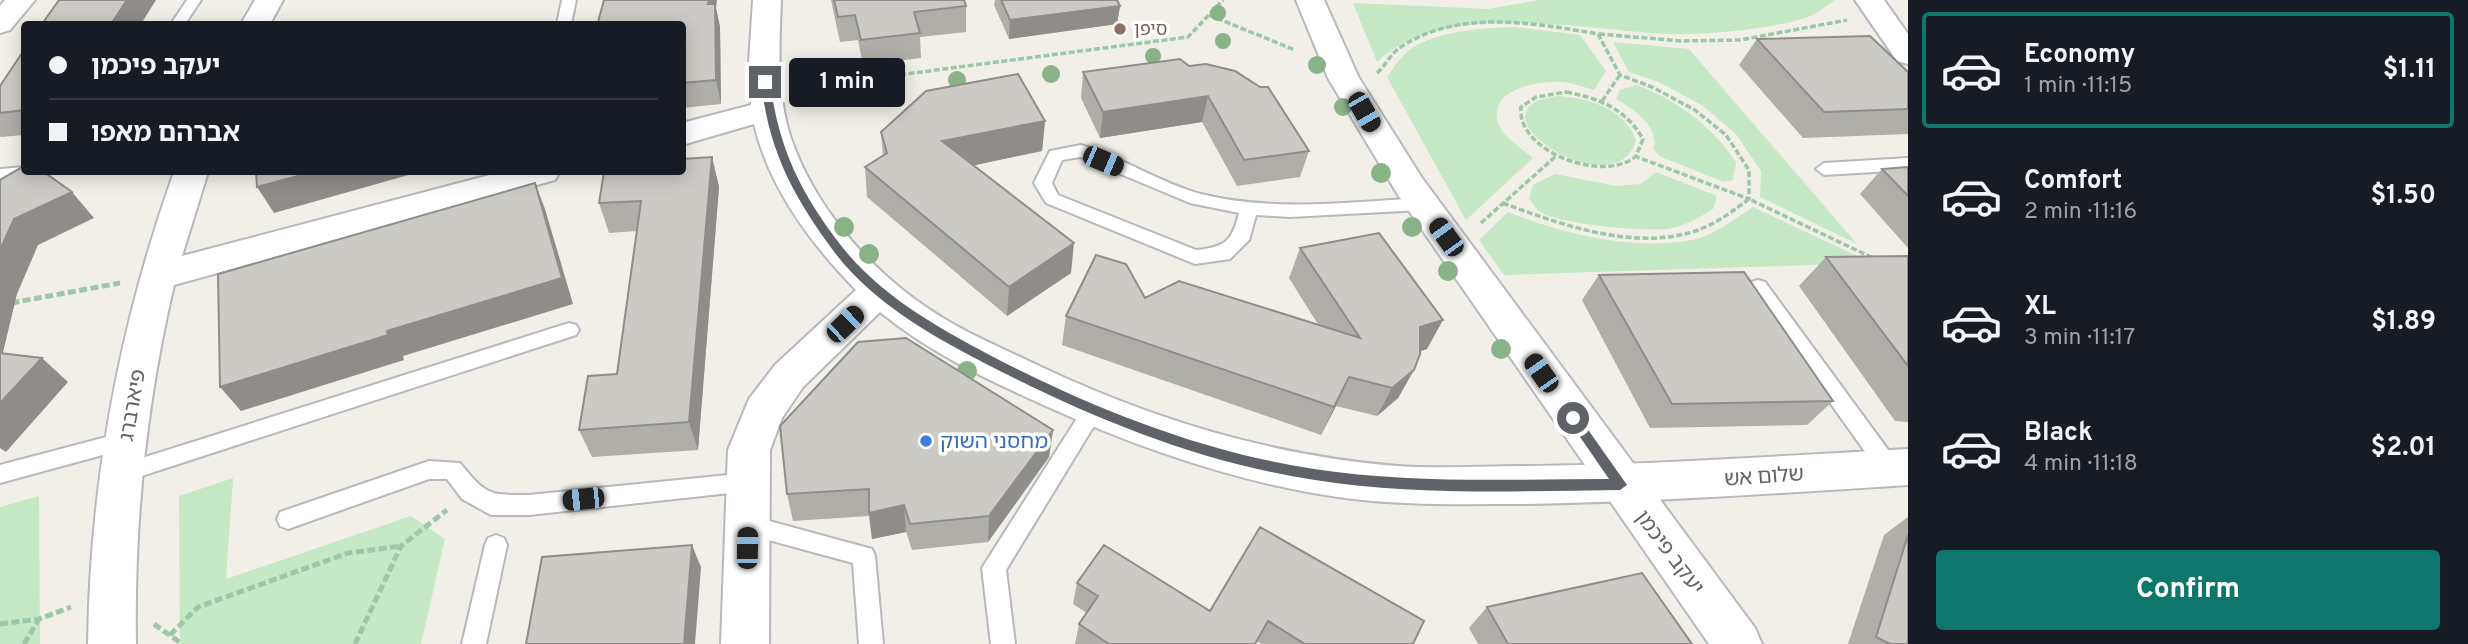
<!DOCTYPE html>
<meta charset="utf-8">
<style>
:root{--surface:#171b24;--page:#20242c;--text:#f1f3f6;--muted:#9ea1a6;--line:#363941;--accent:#0f766e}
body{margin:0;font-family:Overpass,"Noto Sans Hebrew",sans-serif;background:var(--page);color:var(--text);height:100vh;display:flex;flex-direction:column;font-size:26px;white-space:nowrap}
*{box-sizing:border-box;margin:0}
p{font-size:23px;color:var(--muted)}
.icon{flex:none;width:38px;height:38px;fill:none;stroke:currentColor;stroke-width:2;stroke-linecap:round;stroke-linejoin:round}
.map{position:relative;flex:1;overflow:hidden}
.drawer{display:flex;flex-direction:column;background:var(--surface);width:560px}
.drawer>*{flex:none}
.guide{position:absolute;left:21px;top:21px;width:665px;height:154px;border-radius:7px;box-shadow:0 4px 18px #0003;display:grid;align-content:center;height:154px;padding:0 28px;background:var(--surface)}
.end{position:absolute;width:32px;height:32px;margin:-16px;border:9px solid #5f6368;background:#fff;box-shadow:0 0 0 4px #fff}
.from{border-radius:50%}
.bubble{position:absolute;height:49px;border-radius:7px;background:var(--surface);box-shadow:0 4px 18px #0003;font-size:23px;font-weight:700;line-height:49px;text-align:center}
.car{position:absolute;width:21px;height:42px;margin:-21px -10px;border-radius:9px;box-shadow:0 0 5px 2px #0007;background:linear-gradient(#222 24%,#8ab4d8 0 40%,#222 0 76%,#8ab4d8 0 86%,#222 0)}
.guide b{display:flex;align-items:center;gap:24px;height:66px;font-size:26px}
.guide b+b{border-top:2px solid var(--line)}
.guide i{width:18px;height:18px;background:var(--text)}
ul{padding:12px 0 0;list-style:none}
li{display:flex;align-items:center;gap:21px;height:116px;margin:0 14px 10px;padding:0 14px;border:4px solid transparent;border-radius:7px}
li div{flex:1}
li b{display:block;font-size:26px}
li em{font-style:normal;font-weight:700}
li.selected{border-color:var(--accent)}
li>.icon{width:63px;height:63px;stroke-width:1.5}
.action{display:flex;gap:14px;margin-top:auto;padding:14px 28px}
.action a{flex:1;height:80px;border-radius:7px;background:var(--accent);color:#fff;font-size:28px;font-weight:700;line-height:80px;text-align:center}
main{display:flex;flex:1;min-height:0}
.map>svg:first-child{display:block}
.green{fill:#c5e8c5}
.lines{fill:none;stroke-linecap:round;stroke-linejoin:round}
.lane-casing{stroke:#b5b8bc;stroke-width:4}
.street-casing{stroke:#b5b8bc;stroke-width:4}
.secondary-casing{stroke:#b6babf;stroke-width:4}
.path-far1{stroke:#9cc7a9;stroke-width:3.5;stroke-dasharray:6 2.5;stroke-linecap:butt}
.path{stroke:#9cc7a9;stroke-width:5;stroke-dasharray:8 3.5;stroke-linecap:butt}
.lane{fill:#fff;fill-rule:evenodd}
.street{fill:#fff;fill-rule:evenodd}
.secondary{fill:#fff;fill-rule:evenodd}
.tree{fill:#89b387}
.wall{fill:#afaea9}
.shaded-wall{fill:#8f8d8a}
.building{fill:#cccac5;stroke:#8f8d8a;stroke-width:2}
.route{fill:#5f6368}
.education-dot{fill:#8d6e63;stroke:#fff;stroke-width:2.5}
.shop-dot{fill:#3f7fe0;stroke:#fff;stroke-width:2.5}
.labels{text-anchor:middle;stroke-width:7;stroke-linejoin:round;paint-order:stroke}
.far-education-label{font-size:18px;fill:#785e54;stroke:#fff;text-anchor:start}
.street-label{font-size:21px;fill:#5f6368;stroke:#fff}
.shop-label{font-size:21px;fill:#366cbe;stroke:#fff;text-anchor:start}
</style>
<main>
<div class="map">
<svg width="1908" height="644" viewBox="0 0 1908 644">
<rect width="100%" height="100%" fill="#f1efe8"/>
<path class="green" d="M1540,0H1835C1827,5 1817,14 1808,17C1774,29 1703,36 1666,34C1579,29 1443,0 1377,62L1353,3L1488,9Z
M1514,27L1580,35L1606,71L1594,90C1584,87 1573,83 1562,82C1540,80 1487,89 1498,123C1503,137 1522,149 1533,158L1466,220L1387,77C1392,70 1397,62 1404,55C1427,31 1482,28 1514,27Z
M1613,42L1689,49L1857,244L1760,197L1761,171L1736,134L1703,106L1659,82L1629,72Z
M1637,85C1677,100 1712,126 1736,162L1733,180L1724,182L1659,156L1654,149C1659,126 1634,109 1616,99L1620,90Z
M1557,96C1589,98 1624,108 1636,140C1618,211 1459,110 1557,96Z
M1656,172L1717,196L1713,209C1699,218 1684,226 1668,229C1646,232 1555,224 1539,211C1535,208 1531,202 1529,198L1533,185L1555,174L1616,186L1641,184Z
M1753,207L1872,263L1504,275L1479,240L1508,212C1564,234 1631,251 1692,240C1713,236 1735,219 1753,207Z
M233,478L226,579L411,516L445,539L421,644H180L179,496Z
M39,496L40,644H0V507Z"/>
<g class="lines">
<g class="lane-casing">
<path id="lane" d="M187,0H201L185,24H171Z
M562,0H576L571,24H557Z
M1081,145C1122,157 1160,183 1201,194C1273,212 1349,202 1422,198L1431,204L1422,210L1290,217L1256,215L1249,240L1230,259L1195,264L1046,203L1034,183L1050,151ZM1080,157L1190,203L1239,213C1232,242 1225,247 1196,250L1058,195L1052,183L1062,160Z
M1908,158V170L1824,175L1816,169L1824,163Z
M24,167V172H41L33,178L0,181V169Z
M1758,280L1765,282L1897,462L1900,468L1897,474L1889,477L1881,474L1751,292L1749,287L1751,282Z
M569,323L576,325L579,330L576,335L120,483L112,481L109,474L112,467L120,465Z
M1093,402L1100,404L1103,410L1100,416L1006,570L1015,644H991L982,568L1086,404Z
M125,432L132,435L136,441L132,447L0,483V465Z
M429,461L460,463C486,495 488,495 529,495L748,473L756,475L759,482L756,489L748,491L529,515H491L462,499L447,479H429L288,529L280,526L277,519L280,512Z
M747,515L872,549L875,556L883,644H859L853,563L739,532L736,525L739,518Z
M496,535L504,538L507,545L486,644H462L485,545L488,538Z"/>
</g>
<g class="street-casing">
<path id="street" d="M255,0H283L270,24H241Z
M753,0H781C779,50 776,103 795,149C822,218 880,280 943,318C972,336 1004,349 1035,364C1150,419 1271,456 1398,466C1439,469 1481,466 1522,466C1651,465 1779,456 1908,449V485C1781,493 1654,502 1527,504C1466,504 1406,506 1345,498C1242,484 1143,450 1048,407C990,381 930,353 880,312L803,387L782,418L770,450L769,644H721L728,450L749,399L775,365L856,290C811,244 769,188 754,124L682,145V123L751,105L749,63Z
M1855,0H1884L1908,34V64L1897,61Z
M174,172H208L182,256L501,172H560L555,180L174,285C146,404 134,522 136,644H88C90,481 119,326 174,172Z"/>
</g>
<g class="secondary-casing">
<path id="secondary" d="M5,0H35L10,30L0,33V6Z
M1296,0H1324L1359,78L1422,178L1755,628L1762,644H1709L1398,195L1328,78Z"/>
</g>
<path class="path-far1" d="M1209,15L1295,50
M1599,34L1681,41L1740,40L1847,20
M1377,73C1385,66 1390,55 1398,49C1456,8 1534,23 1598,34L1620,75L1652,87L1695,110L1726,135L1749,170V199L1637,157
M799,88L1188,37L1223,0
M1566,92C1599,98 1626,109 1643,139L1636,156C1605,184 1516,152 1521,107L1536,97Z
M1602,101L1620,75
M1503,203C1561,225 1637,252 1698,230C1717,223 1733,211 1749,199L1873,258
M1481,223L1556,156"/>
<path class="path" d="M0,305L120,283
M0,624L39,619L71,607
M154,624L182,644
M170,635L198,607L348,553L401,546
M24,644L39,619
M355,644L401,546L447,510"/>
<use href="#lane" class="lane"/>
<use href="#street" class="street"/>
<use href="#secondary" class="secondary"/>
</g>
<g class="tree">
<circle cx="1218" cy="13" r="8"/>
<circle cx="1223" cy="41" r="8"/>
<circle cx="1153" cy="56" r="8"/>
<circle cx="1317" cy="65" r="9"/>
<circle cx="1051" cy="74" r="9"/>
<circle cx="957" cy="80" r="9"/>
<circle cx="1343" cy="107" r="9"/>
<circle cx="1381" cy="173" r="10"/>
<circle cx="844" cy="227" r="10"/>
<circle cx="1412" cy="227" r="10"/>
<circle cx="869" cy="254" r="10"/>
<circle cx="1448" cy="271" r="10"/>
<circle cx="1501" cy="349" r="10"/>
<circle cx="967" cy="371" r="10"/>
</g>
<path class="wall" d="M831,0H964L966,6V32L920,37L921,58L863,65L858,40L840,42Z
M995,0H1117L1120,6L1117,24L1009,39L994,5Z
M716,8L720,27L721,104L682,108V24Z
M1757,39L1908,72V134L1803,138L1739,65Z
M24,50V135L1,137L0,136V86Z
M1189,66L1309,151L1300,177L1237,186L1202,122L1100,138L1081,98L1083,72Z
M1045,121L1042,151L973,165L1071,273L1007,316L867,197L865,167L883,156L881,132Z
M712,157L719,187L698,450L592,457L579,430L617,374L637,231L609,233L599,203Z
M1908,167V248L1860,194L1882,169Z
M1300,248L1427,349L1420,351L1414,370L1398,398L1377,416L1336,406L1321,435L1062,345L1066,316L1145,298L1319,326L1289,278Z
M1908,256V422L1895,421L1799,286L1826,257Z
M1599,275L1833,401L1807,425L1650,428L1582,300Z
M1053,430L1049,457L988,542L912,550L906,532L872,539L869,516L793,521L787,494Z
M1908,517V644H1848L1884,535Z
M1077,583L1210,611L1413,644H1261L1257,641L1255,644H1075L1079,624L1087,613L1073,604Z
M1487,607L1692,644H1478L1469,628Z"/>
<path class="shaded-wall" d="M127,0H156L141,24H111Z
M709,0H717L716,8L720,27L721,104L716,80L708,4Z
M1120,6L1117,24L1009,39L1010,20Z
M1208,96L1202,122L1100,138L1103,112Z
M1045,121L1042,151L943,172L942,141Z
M712,157L719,187L698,450L689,422Z
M313,172H419L274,213L257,187Z
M535,183L545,209L573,304L403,356L404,360L241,411L220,387L387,331Z
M72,192L94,218L38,245L17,294L0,365V250L14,219Z
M1074,243L1071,273L1007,316L1009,287Z
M1443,320L1427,349L1404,356L1420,327Z
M42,358L68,382L6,452L0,448V403Z
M1414,370L1398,398L1377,416L1392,388Z
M1349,377L1336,406L1321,435L1334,407Z
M1053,430L1049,457L988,542L989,516Z
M904,505L906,532L872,539L869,513Z
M692,545L701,567L695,644H684Z"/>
<path class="building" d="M59,0H127L111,24H42Z
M604,0H709L708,4H715L716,80L682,83V24H598L599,18Z
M834,0H964L966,6L914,12L920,33L861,40L855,15L838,17Z
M1001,0H1117L1120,6L1010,20Z
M1870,36L1908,72V109L1824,112L1757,39Z
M24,50V110L0,113V86Z
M1180,59L1189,66L1206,64L1235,71L1260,87H1268L1309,151L1244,160L1208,96L1103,112L1083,72Z
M1018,74L1045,121L942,141L1074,243L1009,287L865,167L887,153L881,132L926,91Z
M712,157L689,422L579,430L588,376L617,374L641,201L599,203L604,172H682V159Z
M24,166V172H44L72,192L14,219L0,250V180Z
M1908,167V196L1882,169Z
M256,172H313L257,187Z
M535,183L562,278L387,331L388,335L220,387L218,274Z
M1379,233L1443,320L1420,327V354L1414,370L1392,388L1349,377L1334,407L1066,316L1096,255L1126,264L1145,298L1179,281L1360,338L1300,248Z
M1908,256V366L1826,257Z
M1744,272L1833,401L1672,404L1599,275Z
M906,338L1053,430L989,516L910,524L904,505L869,513V489L787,494L780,426L858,342Z
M0,353L42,358L0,403Z
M1260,527L1424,621L1413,644H1305L1268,621L1255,644H1109L1079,624L1098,596L1077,583L1104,545L1210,611Z
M1908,535V644H1890L1876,637Z
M692,545L684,644H526L542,557Z
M1642,573L1692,644H1508L1487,607Z"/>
<path class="route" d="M765,79L770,82C779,150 801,194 843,248C884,299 944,331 1001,361C1100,411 1203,452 1314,469C1412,484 1511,479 1609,479L1569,421V414H1577L1627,485L1620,490C1518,491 1416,496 1315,480C1201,463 1094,419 992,367C936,338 875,305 835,253C793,196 769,152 761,82Z"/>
<circle class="education-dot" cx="1120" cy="29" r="7"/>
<circle class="shop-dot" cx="926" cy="441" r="7"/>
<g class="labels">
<g class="far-education-label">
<text x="1134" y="35">סיפן</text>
</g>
<g class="street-label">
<text transform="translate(132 405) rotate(-80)" y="7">פיארברג</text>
<text transform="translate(1764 476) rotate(-4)" y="7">שלום אש</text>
<text transform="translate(1670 552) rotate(53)" y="7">יעקב פיכמן</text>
</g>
<g class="shop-label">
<text x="940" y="448">מחסני השוק</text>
</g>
</g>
</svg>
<i class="end from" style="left:1573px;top:418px"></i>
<i class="end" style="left:765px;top:82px"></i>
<div class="bubble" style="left:789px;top:58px;width:116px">1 min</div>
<i class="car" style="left:1364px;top:112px;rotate:150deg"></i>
<i class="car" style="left:1103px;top:161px;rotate:113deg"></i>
<i class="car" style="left:1446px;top:237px;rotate:324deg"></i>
<i class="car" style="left:845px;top:324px;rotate:46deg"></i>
<i class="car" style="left:1541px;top:373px;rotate:325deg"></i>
<i class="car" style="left:583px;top:499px;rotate:264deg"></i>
<i class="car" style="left:747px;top:548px;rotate:1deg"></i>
<div class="guide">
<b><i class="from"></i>יעקב פיכמן</b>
<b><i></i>אברהם מאפו</b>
</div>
</div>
<section class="drawer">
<ul>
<li class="selected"><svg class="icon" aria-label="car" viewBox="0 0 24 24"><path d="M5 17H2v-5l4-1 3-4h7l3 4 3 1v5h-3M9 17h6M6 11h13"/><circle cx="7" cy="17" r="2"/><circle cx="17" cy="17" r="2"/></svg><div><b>Economy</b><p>1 min · 11:15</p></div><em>$1.11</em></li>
<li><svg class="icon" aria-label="car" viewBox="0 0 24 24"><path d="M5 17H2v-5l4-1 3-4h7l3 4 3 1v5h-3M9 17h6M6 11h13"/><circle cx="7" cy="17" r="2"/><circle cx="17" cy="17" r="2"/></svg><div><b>Comfort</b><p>2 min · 11:16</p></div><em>$1.50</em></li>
<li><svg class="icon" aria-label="car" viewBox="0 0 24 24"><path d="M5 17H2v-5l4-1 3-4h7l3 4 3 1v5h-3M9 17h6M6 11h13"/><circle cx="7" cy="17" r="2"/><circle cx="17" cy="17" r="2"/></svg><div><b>XL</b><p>3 min · 11:17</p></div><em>$1.89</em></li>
<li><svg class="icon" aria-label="car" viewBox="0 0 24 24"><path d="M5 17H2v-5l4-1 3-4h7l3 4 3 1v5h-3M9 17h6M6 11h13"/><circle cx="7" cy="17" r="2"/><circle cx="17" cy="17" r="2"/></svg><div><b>Black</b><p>4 min · 11:18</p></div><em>$2.01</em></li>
</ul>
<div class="action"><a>Confirm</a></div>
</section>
</main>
